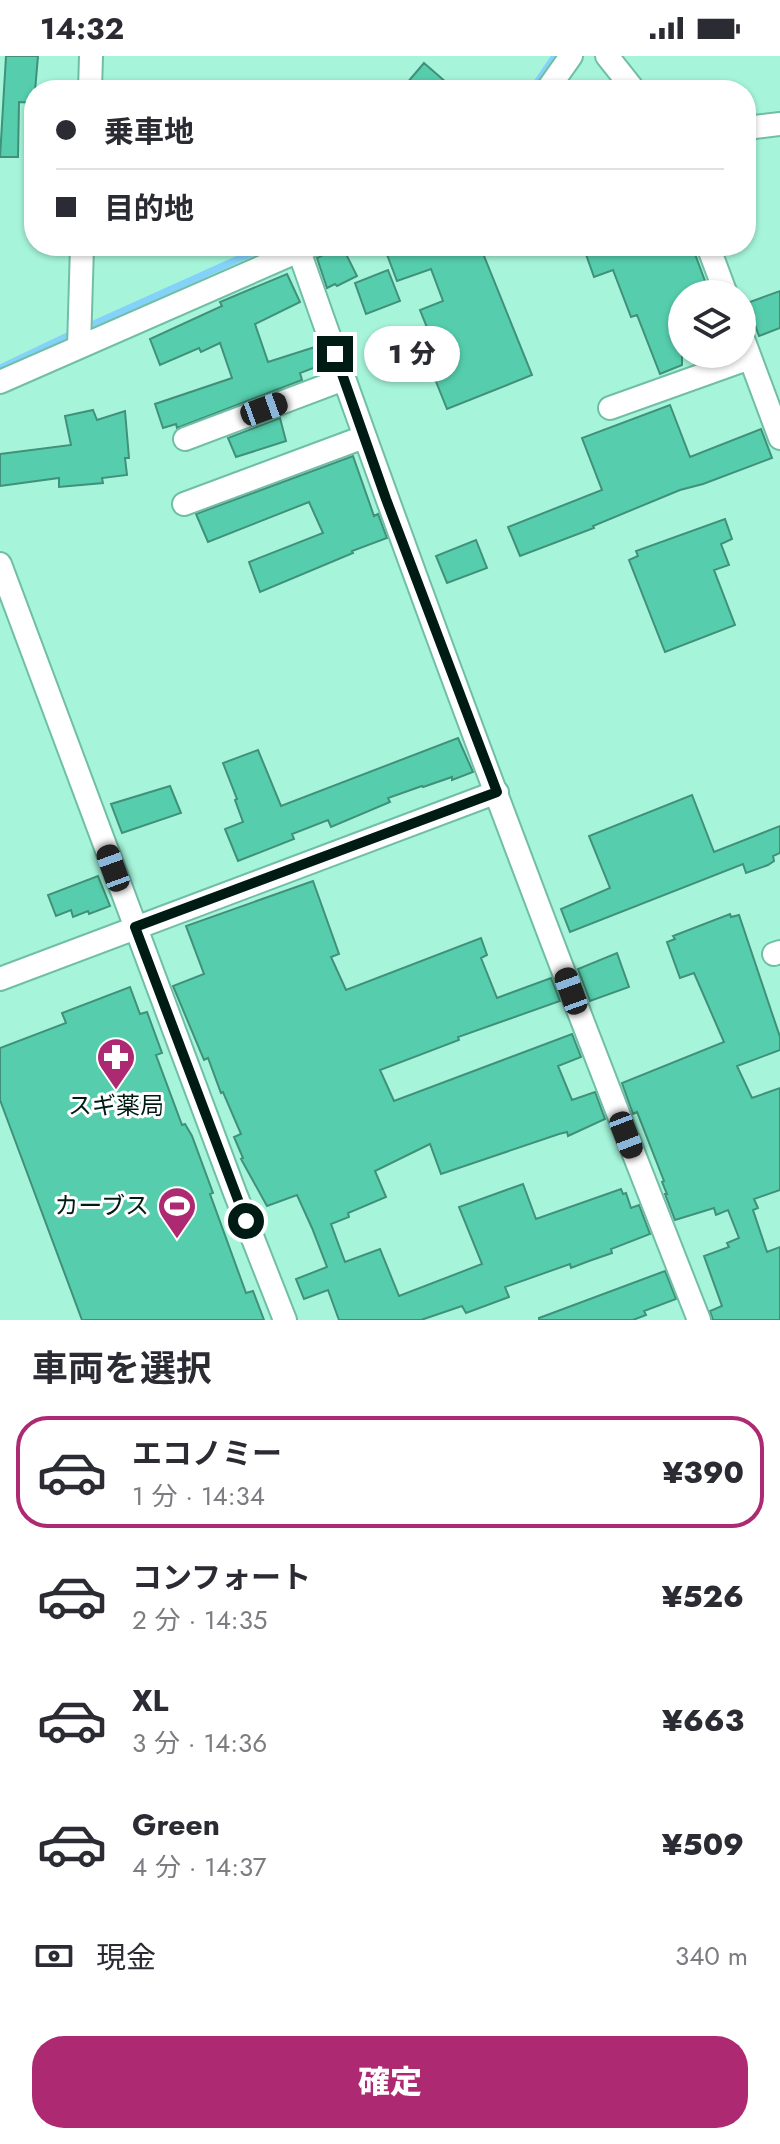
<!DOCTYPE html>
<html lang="ja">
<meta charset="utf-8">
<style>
:root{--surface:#fff;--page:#f2f2f3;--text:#2b2b33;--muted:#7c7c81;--line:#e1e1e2;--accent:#ad2972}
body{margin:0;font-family:Jost,"Noto Sans JP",sans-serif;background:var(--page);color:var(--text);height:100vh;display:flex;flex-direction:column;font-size:30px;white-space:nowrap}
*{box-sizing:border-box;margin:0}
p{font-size:26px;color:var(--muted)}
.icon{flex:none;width:44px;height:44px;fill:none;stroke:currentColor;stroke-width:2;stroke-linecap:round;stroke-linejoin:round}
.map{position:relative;height:1264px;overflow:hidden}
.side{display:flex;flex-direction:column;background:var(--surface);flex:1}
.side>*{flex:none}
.hud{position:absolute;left:24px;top:24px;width:732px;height:176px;border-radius:32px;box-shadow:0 2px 6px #0004;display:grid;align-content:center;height:176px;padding:0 32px;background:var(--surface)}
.fabs{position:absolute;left:668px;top:224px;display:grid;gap:16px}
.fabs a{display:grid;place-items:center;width:88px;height:88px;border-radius:50%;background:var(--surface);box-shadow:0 2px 6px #0004;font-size:40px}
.end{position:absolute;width:36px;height:36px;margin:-18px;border:10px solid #001b13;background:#fff;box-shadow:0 0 0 4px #fff}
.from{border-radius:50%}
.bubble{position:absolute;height:56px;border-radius:28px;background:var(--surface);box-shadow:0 2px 6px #0004;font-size:26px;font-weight:800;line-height:56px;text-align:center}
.car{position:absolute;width:24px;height:48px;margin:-24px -12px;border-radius:10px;box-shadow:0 0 6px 2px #0007;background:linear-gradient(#222 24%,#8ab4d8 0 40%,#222 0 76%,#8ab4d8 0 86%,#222 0)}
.hud b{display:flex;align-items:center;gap:28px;height:76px;font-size:30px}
.hud b+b{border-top:2px solid var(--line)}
.hud i{width:20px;height:20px;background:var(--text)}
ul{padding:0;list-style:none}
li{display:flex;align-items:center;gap:24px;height:112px;margin:0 16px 12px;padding:0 16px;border:4px solid transparent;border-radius:32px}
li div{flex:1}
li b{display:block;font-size:30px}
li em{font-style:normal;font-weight:800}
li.current{border-color:var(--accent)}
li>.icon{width:72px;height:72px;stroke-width:1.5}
h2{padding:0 32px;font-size:36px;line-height:96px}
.pay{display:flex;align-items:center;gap:20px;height:88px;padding:0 32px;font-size:30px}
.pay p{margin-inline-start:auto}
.primary-button{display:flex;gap:16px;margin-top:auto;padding:16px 32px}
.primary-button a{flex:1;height:92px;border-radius:32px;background:var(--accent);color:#fff;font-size:32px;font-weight:800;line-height:92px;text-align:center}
.status{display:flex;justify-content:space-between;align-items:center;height:56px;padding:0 40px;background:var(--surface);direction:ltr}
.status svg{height:22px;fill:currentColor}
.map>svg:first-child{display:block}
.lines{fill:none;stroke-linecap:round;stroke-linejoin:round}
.stream{stroke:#84d2fa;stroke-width:7}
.building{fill:#56cead;stroke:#419079;stroke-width:2}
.minor-casing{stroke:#71bea6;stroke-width:26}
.minor{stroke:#fff;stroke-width:22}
.route{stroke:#001b13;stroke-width:10}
.labels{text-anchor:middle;stroke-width:6;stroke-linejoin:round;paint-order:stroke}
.poi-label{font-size:24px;fill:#001b13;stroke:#fff}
</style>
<div class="status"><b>14:32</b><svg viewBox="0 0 49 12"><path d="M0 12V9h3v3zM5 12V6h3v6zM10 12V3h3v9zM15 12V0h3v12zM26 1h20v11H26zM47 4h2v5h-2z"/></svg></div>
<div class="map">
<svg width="780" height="1264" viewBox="0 0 780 1264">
<rect width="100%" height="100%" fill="#a6f5db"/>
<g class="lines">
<path class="stream" d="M532,34L555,0
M85,272L267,190
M0,312L74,277"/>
</g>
<path class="building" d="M6,0H38L34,47L19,46L18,101H0Z
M424,7L455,34H401Z
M342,190L357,220L337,230L335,228L327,232L317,202Z
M390,190H411L414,198L425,197L422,190L438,196L463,194V190H480L532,319L447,353L427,303L438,299L420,254L443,245L431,213L397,225L386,196L391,194Z
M583,190H692L705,225L697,228L699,233L682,238V309L660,318L637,259L631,261L613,214L594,221Z
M388,214L400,245L366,258L355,227Z
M287,218L300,246L255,268L268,306L318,290L324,308L300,317L302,324L177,372L176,368L163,372L155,348L232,322L220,287L201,296L199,292L160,309L150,283L222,250L220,246Z
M780,235V272L759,280L747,247Z
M670,349L690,401L761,373L772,402L703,428L680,434L593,470L594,472L520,500L508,471L602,434L582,382Z
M93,354L97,364L125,355L129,402H125L127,419L102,422L103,427L59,431V422L0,430V398L71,389L65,360Z
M280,362L286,385L236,401L228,382Z
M353,400L374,460L378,458L387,482L352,495L353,497L260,536L249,506L323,477L309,446L208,486L196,458Z
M725,463L732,483L721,488L729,509L714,514L735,569L665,596L629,504L638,500L636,495Z
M476,484L487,512L447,527L436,500Z
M458,682L473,716L452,724V721L423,731L422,730L388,742L390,746L331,771L328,764L292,778L294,783L238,805L225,773L243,766L235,744L237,743L223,707L258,694L281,750Z
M170,730L181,757L122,777L111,748Z
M692,739L714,796L780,770V797L773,800L774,805L768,809L746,817L743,808L570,876L561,853L610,832L589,780Z
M98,820L110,850L89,858L88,855L73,861L71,854L56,860L48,839Z
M313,825L339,898L331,901L346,934L481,882L487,899L481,902L497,942L551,922L560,945L458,981L459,984L380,1014L394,1045L572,978L581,1001L558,1010L572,1044L595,1036L605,1063L568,1080L567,1076L559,1078L441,1118L430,1088L375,1115L386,1141L348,1157L349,1161L331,1168L345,1206L380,1193L399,1240L482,1208L459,1151L523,1128L536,1163L621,1133L623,1138L626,1137L631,1152L639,1149L650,1178L611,1193L612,1197L589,1205L571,1212L570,1208L505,1231L509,1241L466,1257L462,1250L421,1264H339L328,1234L304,1243L296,1223L327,1211L312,1172L297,1139L267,1150L241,1103L243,1102L234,1081L241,1078L223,1036L221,1037L208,1002L204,1004L173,930L204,918L186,870Z
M730,858L731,861L739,859L780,981V994L737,1010L752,1042L780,1032V1134L754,1143L758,1152L753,1154L767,1196L780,1191V1264H713L710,1255L722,1250L704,1200L729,1191L727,1187L739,1182L728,1154L716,1159L714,1152L675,1164L665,1138H667L662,1126L664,1125L637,1056L633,1058L622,1027L724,986L694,917L680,922L667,886L675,883L673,880Z
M617,897L629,931L590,945L578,913Z
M130,931L140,958L147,956L162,997L156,999L182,1069L185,1068L192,1080L213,1137L210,1138L246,1237L253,1235L264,1264H82L0,1044V992L66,967L62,957Z
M665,1215L676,1243L644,1255L646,1259L633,1264H539V1262Z"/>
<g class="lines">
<g class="minor-casing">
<path id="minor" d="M607,0L634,34
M90,34L91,0
M547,34L571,0
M746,72L780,68
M708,190L726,238
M299,195C425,554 559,910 699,1264
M742,280L780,382
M79,291L82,190
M0,326L310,190
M610,352L750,302
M185,383L344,323
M184,448L364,381
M0,508L235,1137L285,1264
M774,898L780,896
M0,923L497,736"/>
</g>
<use href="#minor" class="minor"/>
</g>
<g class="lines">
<path class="route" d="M246,1165L135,871L497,736L386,443L335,298"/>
</g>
<defs>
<g id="pharmacy-pin" transform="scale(2)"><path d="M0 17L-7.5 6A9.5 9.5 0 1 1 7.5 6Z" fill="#ad2972" stroke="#fff"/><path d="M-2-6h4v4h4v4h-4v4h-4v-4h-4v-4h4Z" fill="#fff"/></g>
<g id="stadium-pin" transform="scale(2)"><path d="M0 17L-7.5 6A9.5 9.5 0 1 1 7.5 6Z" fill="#ad2972" stroke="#fff"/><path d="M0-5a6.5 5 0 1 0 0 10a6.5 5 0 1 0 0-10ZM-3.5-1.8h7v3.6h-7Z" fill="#fff"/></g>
</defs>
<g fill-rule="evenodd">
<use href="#pharmacy-pin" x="116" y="1001"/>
<use href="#stadium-pin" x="177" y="1150"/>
</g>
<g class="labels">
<g class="poi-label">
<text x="116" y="1058">スギ薬局</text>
<text x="149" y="1158" text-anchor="end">カーブス</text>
</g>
</g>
</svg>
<div class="fabs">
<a><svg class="icon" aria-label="layers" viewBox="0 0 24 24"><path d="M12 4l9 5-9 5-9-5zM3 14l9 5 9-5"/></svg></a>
</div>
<i class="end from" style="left:246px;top:1165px"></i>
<i class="end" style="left:335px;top:298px"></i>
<div class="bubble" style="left:364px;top:270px;width:96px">1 分</div>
<i class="car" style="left:264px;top:353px;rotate:70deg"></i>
<i class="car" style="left:113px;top:812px;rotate:340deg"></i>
<i class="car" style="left:571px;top:935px;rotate:340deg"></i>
<i class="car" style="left:626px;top:1079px;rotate:159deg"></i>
<div class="hud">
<b><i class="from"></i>乗車地</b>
<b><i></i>目的地</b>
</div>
</div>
<section class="side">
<h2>車両を選択</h2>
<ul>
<li class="current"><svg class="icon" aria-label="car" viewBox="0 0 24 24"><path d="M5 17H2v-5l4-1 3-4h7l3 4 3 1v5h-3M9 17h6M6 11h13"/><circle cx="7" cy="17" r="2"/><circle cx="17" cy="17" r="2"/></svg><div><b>エコノミー</b><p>1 分 · 14:34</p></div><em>¥390</em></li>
<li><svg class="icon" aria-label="car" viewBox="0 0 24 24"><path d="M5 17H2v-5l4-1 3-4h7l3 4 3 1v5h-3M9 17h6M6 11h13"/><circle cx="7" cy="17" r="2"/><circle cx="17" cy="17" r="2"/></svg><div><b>コンフォート</b><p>2 分 · 14:35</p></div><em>¥526</em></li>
<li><svg class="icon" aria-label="car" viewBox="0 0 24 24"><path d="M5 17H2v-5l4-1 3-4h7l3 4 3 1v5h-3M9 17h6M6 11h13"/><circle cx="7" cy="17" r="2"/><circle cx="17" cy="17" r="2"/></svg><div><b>XL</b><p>3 分 · 14:36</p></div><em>¥663</em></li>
<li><svg class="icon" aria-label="car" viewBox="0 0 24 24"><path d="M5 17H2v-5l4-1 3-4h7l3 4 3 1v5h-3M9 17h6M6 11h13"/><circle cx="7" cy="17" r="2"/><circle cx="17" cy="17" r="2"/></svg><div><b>Green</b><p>4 分 · 14:37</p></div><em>¥509</em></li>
</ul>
<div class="pay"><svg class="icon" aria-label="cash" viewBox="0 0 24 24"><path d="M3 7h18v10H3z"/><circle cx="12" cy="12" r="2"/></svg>現金<p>340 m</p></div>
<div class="primary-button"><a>確定</a></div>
</section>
